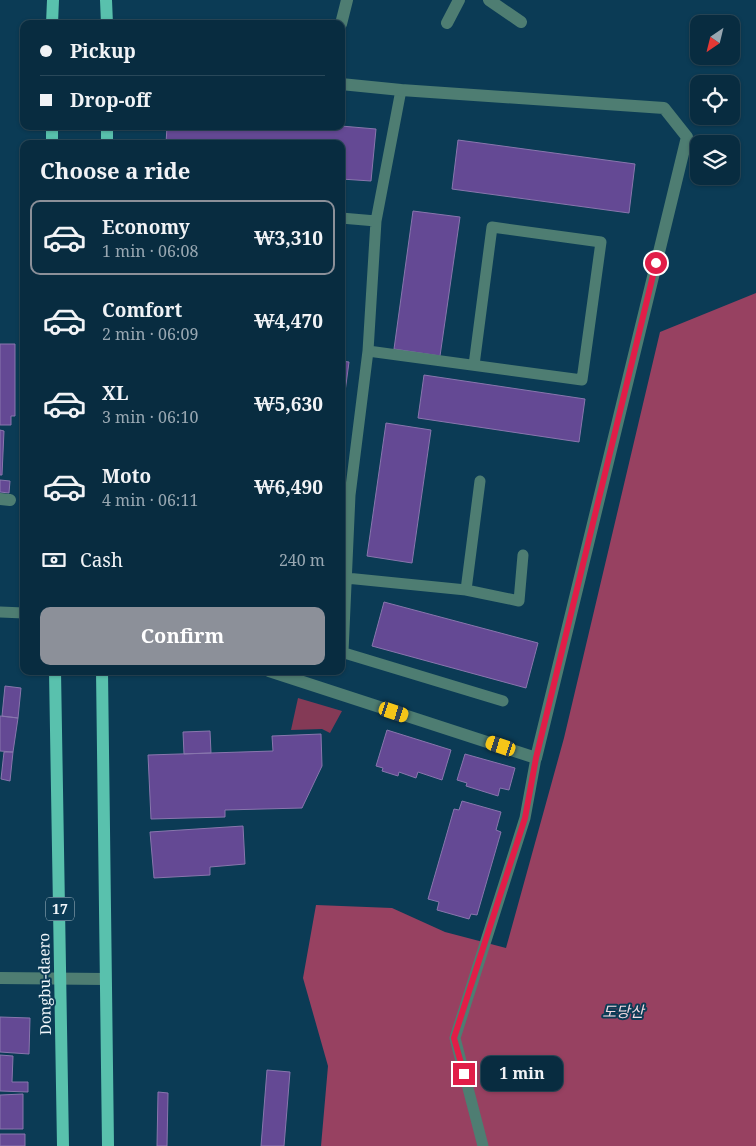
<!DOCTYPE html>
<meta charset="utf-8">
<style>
:root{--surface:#082c40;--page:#113447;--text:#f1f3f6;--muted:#98a7b1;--line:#294859;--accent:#8c9099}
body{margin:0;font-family:"Noto Serif","Noto Sans KR",serif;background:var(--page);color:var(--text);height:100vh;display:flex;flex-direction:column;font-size:19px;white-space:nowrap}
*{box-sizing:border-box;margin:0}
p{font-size:16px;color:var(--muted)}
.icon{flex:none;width:28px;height:28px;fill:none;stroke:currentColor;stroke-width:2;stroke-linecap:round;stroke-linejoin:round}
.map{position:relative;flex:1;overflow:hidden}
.panel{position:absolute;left:20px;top:140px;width:325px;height:535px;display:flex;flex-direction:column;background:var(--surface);border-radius:10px;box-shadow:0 1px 4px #0004,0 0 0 1px var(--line)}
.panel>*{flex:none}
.top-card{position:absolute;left:20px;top:20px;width:325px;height:110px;border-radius:10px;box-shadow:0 1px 4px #0004,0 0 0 1px var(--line);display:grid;align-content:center;height:110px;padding:0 20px;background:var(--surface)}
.needle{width:32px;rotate:215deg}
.tools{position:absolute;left:690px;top:15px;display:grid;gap:10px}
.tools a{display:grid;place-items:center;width:50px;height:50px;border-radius:10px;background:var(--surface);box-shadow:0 1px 4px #0004,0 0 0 1px var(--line);font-size:25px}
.end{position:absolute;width:22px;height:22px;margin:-11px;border:6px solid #e11d48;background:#fff;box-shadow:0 0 0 2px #fff}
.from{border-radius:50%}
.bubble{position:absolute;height:35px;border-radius:10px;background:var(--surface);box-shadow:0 1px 4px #0004,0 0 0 1px var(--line);font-size:16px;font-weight:700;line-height:35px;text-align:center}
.car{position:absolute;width:15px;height:30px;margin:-15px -8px;border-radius:6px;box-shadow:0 0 4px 1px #0007;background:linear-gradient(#f5c518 24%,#345 0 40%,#f5c518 0 76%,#345 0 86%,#f5c518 0)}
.top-card b{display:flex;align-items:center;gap:18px;height:48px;font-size:19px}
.top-card b+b{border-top:1px solid var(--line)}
.top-card i{width:12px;height:12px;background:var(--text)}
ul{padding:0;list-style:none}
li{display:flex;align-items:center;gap:15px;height:75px;margin:0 10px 8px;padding:0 10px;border:2px solid transparent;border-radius:10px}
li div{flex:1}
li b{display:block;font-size:19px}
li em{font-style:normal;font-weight:700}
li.current{border-color:var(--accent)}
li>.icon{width:45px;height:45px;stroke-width:1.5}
h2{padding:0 20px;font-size:22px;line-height:60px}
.pay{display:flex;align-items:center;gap:12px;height:55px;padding:0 20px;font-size:19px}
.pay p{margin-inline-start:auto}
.cta{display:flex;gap:10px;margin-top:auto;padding:10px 20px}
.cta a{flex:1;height:58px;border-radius:10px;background:var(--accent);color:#fff;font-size:20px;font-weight:700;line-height:58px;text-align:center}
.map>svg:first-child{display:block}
.green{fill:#843a56}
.forest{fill:#974161}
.building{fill:#644994;stroke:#8876ad}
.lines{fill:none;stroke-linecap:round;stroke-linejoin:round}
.lane{stroke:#4e7d72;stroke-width:11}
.street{stroke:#4e7d72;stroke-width:12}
.primary{stroke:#59c1ad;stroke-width:12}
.route{stroke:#e11d48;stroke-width:6}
.labels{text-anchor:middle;stroke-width:4;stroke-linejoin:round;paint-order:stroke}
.shield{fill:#0b3b55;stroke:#abbec8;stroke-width:1}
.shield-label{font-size:14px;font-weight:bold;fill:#f0f6fa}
.street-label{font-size:15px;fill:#f0f6fa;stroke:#0b3b55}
.park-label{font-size:15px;font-style:italic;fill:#f4dae2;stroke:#0b3b55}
</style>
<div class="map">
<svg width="756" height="1146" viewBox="0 0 756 1146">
<rect width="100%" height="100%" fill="#0b3b55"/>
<path class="green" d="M298,698L342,711L330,733L322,729L291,730Z"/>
<path class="forest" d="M756,293V1146H321L328,1066L303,978L316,905L392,908L445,932L506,948L564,738L660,332Z"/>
<path class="building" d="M167,126H341L376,129L371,181L341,179V144H166Z
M458,140L635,164L629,213L452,189Z
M413,211L460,217L440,356L394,349Z
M0,344H15V416H11V425H0Z
M341,361L349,362L343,407H341Z
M424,375L585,399L579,442L418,418Z
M386,423L431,430L412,563L367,556Z
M0,430L4,431L2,475H0Z
M0,480L10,481L9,493L0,492Z
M384,602L538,643L526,688L372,646Z
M5,686L21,688L18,718L2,716Z
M0,716L18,718L13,752L0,751Z
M387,730L451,750L442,780L418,772L416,778L399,772L398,776L382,771L383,768L376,766Z
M210,731L211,753L184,754L183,732Z
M321,734L322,766L302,808L225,810V817L151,819L148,755L273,751L272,736Z
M4,752H13L10,781L1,779Z
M465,754L515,768L509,790L500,788L498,796L466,786L467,783L457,780Z
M462,801L501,812L496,830L501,832L477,915L471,914L469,919L437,910L439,902L428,899L454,809L459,810Z
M243,826L245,864L210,867V875L154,878L150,832Z
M0,1017L30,1018L29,1054L0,1052Z
M0,1055L13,1056L12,1082H28V1092L0,1091Z
M267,1070L290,1072L284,1146H261Z
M158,1092L168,1093L167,1146H157Z
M23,1094V1129H0V1095Z
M0,1134H25V1146H0Z"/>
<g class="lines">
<path class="lane" d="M341,218L376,221
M368,351L582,380L601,242L492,227L474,365
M346,578L466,590L519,601L523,555
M466,590L480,481
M0,612L24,613
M341,652L503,701
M343,652L350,495L368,351L376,221L401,90
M483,1146L455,1038L525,818L536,758"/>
<path class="street" d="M489,0L521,22
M447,23L459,0
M341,24L347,0
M0,499L10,500
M269,671L536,758L687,137L664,108L401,90L341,84
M0,978L105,979"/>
<path class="primary" d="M106,0L107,24
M52,24L53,0
M52,126V144
M107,144V126
M55,671L63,1146
M102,671L108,1146"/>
</g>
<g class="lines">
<path class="route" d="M464,1074L454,1038L525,818L536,758L656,263"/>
</g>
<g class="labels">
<rect class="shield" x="46" y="897.5" width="28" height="23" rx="4"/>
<g class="shield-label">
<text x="60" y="914">17</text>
</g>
<g class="street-label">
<text transform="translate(45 984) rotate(-91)" y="5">Dongbu-daero</text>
</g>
<g class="park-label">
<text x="623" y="1017">도당산</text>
</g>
</g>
</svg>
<div class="tools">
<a><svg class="needle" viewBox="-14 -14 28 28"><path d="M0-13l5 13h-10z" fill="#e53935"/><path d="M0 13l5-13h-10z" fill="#98a7b1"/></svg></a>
<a><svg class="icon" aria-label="locate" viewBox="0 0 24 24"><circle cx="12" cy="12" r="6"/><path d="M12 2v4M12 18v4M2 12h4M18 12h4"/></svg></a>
<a><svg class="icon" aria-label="layers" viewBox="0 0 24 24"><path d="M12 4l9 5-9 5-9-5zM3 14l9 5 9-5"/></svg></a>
</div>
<i class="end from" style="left:656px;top:263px"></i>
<i class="end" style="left:464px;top:1074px"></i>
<div class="bubble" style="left:481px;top:1056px;width:82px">1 min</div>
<i class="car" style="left:394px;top:712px;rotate:108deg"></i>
<i class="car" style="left:501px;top:746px;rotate:288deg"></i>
<div class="top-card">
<b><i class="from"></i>Pickup</b>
<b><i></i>Drop-off</b>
</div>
<section class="panel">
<h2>Choose a ride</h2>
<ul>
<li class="current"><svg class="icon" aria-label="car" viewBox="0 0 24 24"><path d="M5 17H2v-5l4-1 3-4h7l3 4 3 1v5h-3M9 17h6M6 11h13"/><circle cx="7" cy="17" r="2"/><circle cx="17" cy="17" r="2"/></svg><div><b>Economy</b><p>1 min · 06:08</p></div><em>₩3,310</em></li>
<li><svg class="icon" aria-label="car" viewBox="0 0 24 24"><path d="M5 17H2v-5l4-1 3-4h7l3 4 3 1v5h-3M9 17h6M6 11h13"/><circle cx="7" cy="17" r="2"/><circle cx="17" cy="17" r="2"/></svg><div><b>Comfort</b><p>2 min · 06:09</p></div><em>₩4,470</em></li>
<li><svg class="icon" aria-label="car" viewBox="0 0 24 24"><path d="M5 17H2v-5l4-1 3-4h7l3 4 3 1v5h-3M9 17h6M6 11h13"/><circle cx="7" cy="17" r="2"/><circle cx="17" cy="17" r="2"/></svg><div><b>XL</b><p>3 min · 06:10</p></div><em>₩5,630</em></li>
<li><svg class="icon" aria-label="car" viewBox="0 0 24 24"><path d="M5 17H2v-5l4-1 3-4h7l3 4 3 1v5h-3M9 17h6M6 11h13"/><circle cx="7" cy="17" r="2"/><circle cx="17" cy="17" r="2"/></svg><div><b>Moto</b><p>4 min · 06:11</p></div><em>₩6,490</em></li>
</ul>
<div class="pay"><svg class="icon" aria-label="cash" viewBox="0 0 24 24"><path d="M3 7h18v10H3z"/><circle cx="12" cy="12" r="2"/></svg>Cash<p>240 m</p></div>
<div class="cta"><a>Confirm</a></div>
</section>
</div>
